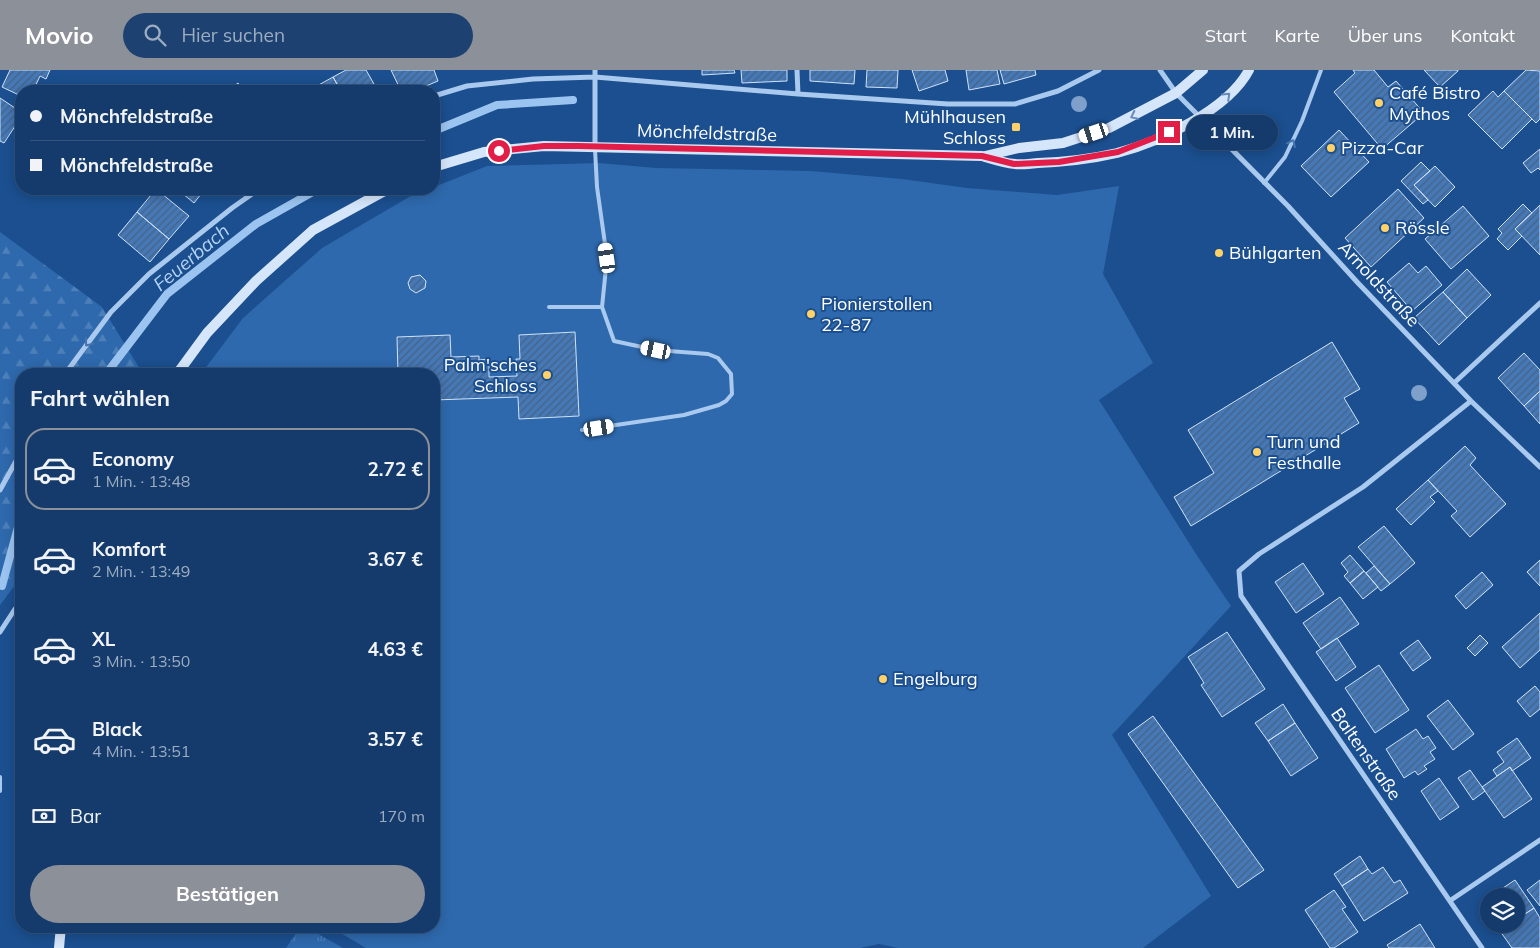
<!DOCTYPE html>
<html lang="de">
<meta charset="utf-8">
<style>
:root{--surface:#143b6b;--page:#1d4271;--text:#f1f3f6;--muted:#9dadc1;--line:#33557e;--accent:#8c9099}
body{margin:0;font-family:Mulish,sans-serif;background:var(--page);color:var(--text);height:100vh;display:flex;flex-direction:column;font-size:19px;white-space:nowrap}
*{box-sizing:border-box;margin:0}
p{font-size:16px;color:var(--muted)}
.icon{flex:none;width:28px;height:28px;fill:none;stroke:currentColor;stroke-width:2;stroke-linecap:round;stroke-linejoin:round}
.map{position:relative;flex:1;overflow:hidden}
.sheet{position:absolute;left:15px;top:298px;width:425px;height:565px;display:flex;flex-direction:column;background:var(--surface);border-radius:20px;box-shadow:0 2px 12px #0003,0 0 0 1px var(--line)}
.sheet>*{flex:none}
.guide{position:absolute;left:15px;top:15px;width:425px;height:110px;border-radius:20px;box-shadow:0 2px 12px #0003,0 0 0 1px var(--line);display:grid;align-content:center;height:110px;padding:0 15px;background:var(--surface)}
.buttons{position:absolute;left:1480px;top:818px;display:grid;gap:10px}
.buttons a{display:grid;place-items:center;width:45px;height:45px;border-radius:50%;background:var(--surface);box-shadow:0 2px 12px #0003,0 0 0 1px var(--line);font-size:25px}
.end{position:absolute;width:22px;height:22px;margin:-11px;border:6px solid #e11d48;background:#fff;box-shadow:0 0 0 2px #fff}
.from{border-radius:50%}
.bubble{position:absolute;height:35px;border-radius:18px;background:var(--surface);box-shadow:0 2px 12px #0003,0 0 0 1px var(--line);font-size:16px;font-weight:700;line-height:35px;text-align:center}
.car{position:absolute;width:15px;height:30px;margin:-15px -8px;border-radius:6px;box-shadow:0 0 4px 1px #0007;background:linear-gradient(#fff 24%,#345 0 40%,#fff 0 76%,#345 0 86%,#fff 0)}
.guide b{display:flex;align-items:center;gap:18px;height:48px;font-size:19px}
.guide b+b{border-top:1px solid var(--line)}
.guide i{width:12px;height:12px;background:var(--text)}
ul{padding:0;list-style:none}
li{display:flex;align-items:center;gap:15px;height:82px;margin:0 10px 8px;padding:0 5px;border:2px solid transparent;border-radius:20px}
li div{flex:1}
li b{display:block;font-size:19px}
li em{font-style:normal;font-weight:700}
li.active{border-color:var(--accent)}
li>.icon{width:45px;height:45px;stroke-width:1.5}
h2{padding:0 15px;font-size:22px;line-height:60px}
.pay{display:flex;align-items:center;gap:12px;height:55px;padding:0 15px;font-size:19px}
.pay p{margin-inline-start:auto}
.button{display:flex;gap:10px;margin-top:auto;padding:10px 15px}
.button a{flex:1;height:58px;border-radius:30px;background:var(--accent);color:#fff;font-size:20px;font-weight:700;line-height:58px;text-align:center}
header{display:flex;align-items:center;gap:30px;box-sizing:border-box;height:70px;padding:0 25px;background:var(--accent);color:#fff}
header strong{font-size:24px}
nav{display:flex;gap:28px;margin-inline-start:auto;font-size:18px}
.search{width:350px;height:45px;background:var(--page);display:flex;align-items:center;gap:12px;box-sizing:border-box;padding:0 18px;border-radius:28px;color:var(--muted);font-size:19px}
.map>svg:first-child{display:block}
.grass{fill:url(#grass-tufts)}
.forest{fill:url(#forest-firs)}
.park{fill:#2e69ad}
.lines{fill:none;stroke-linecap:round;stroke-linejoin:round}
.stream{stroke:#9cc4f0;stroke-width:8}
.building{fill:url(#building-hatch);stroke:#cfe3fa}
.service{stroke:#a9c9ee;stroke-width:4}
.minor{stroke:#a9c9ee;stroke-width:5}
.secondary{stroke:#d6e6fa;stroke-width:10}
.tree{fill:#7ea0ca}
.oneway{stroke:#668bba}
.oneway2{stroke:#4674ac}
.route{stroke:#e11d48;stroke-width:6}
.poi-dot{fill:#ffd166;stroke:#1b4f8f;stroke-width:2}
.labels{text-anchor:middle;stroke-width:4;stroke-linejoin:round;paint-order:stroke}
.poi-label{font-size:18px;fill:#fff;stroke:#1b4f8f;text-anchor:start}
.street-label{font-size:18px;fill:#fff;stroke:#1b4f8f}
.water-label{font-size:19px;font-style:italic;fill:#b5d3f5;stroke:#1b4f8f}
</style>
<header>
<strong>Movio</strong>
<div class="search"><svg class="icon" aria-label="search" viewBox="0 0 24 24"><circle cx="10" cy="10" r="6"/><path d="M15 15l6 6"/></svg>Hier suchen</div>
<nav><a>Start</a><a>Karte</a><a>Über uns</a><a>Kontakt</a></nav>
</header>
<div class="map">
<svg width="1540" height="878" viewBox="0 0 1540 878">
<defs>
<pattern id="grass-tufts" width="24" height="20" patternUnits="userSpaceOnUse" patternTransform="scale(1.25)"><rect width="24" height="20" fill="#2e69ad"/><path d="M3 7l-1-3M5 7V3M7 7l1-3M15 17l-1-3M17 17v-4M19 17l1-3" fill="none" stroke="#4d80b9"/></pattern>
<pattern id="forest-firs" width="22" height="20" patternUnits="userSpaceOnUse" patternTransform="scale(1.25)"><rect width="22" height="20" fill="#2e69ad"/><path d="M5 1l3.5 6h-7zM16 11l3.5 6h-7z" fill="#4d80b9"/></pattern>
<pattern id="building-hatch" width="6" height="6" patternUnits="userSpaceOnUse" patternTransform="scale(1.25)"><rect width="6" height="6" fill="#4478b7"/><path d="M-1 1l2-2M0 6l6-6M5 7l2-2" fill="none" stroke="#486282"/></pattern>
</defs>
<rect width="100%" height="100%" fill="#1b4f8f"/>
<path class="grass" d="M301,856H304L343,878H286Z"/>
<path class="forest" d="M0,162L102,237L143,304H21V507L0,535Z"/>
<path class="park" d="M599,93L656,98L811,101L902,109L967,118L1057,125L1119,116L1103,204L1153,293L1099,330L1198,487L1231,536L1112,665L1211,826L1143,878H898L879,874L860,878H366L329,856H434V304H201L243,248L322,178L409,127L434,119V117L487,96Z"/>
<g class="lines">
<path class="stream" d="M434,61L497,35L573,30
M106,304L167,224L256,154L318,119
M2,516L21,446"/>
</g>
<path class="building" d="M10,0H50L46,9L40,6L33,21H21V26L2,17Z
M346,0H366L378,21H341L333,7Z
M391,0H434L438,11L414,21H401Z
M702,0H734L735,3L702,5Z
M741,0H787V11L742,13Z
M810,0H855L854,14L810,11Z
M867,0H898L897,18L866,17Z
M912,0H945L948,11L919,21Z
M966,0H997L1000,14L969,20Z
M1000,0H1035L1036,5L1004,14Z
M1353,0H1374L1388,17L1396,11L1424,43L1382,79L1334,22L1355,3Z
M1424,0H1458V1L1440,17Z
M1526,0L1540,1V49L1536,53L1504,21Z
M333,7L341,21H308Z
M238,13L244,21H228Z
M1493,21L1498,27L1504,21L1532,49L1502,79L1468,45Z
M0,28L21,42V47L4,73L0,71Z
M1339,60L1369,92L1331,127L1301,96Z
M1540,79V100L1538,98L1531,103L1523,93Z
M1421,92L1430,101L1414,115L1428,130L1423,134L1401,111Z
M1435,96L1455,117L1435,137L1414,115Z
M156,119L189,146L169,169L137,142Z
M177,119H205L194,133Z
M1398,119L1424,148L1371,197L1345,168Z
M1523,134L1532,143L1515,159L1522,166L1508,180L1497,169L1502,163L1498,159Z
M1540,135V185L1515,159Z
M1463,136L1489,166L1451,199L1425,169Z
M137,142L169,169L150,192L118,165Z
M1409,193L1418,203L1426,196L1442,215L1412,241L1387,212Z
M1467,199L1491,225L1467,248L1443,222Z
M420,205L426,211L425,218L416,223L410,219L408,213L411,207Z
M1443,222L1467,248L1439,275L1414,248Z
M575,262L579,346L519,349L518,327L434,330V304H398L397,267L450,265L451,287L479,286V290L489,289V307L517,306L516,289H520L519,265Z
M1332,272L1360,319L1344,328L1359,353L1191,456L1174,427L1214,403L1188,360Z
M1524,283L1540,300V321L1524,336L1498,308Z
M1540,321V354L1524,336Z
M1465,376L1476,388L1470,395L1506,434L1470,467L1451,446L1457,441L1428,410Z
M1428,410L1438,421L1430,427L1435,432L1411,455L1396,439Z
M1384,456L1415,493L1390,514L1358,477Z
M1350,485L1364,501L1350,513L1344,506L1348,502L1341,493Z
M1540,490V516L1527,502Z
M1303,493L1324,524L1296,543L1275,512Z
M1374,496L1390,514L1381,521L1366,503Z
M1364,501L1378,517L1363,529L1350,513Z
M1482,502L1493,515L1466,539L1455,526Z
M1340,527L1359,554L1321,579L1303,553Z
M1540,543V580L1520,598L1502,577Z
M1227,562L1265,619L1222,647L1201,615L1204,613L1188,587Z
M1480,565L1488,573L1475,586L1467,578Z
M1337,568L1356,597L1336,611L1316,582Z
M1418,570L1431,588L1413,601L1400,583Z
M1379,595L1409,640L1375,663L1345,618Z
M1535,616L1540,622V639L1530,647L1517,631Z
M1448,630L1474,664L1453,680L1427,646Z
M1283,634L1295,653L1268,671L1255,653Z
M1153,646L1264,800L1238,818L1128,664Z
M1295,653L1318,688L1291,706L1268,671Z
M1416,659L1423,669L1428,666L1436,678L1430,682L1435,689L1424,696L1427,699L1418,705L1415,701L1404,708L1386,679Z
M1517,668L1531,688L1512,701L1510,697L1497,706L1493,700L1504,692L1497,682Z
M1510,697L1532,729L1504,748L1482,717Z
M1470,700L1485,721L1473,730L1458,708Z
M1439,708L1459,737L1440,750L1421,721Z
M1360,786L1368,799L1342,816L1334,804Z
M1383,797L1394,813L1400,810L1408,823L1364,851L1342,816L1368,799L1372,804Z
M1515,810L1534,838L1516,850V826H1491Z
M1540,810V836L1527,820Z
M1334,820L1346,837L1342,839L1358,862L1334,878H1330L1305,840Z
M1534,838L1540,848V878H1512L1500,861L1510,854H1516V850Z
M1420,854L1435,878H1389L1387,875Z"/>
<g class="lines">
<path class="service" d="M1264,113L1285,87L1302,51L1321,0
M549,237H602
M582,360L684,345L719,335L726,331L732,324L731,304L718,288L708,284L656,280L614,271L602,237L607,188L597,117L595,79
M0,707V721"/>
<path class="minor" d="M797,0L798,24
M1160,0L1176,23L1288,136L1358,213L1471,331L1540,397
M434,26L467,16L533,9L595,7L798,24L948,34H1015L1058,21L1099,0
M595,76V0
M65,304L111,242L149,204L232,138L259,119
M1454,313L1540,233
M1471,331L1363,417L1259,484L1239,501L1241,526L1482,878
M0,420L21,382
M0,562L15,539L21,533
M1451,830L1540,770"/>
<path class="secondary" d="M985,86L1019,78L1063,73L1109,58L1176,23L1203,0
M434,97L484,82L544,76L982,86C992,89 1004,93 1015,94C1022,95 1030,94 1038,93C1064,92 1091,89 1117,83C1159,72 1228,40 1249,0
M177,304L207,263L256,211L313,160L388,119
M59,878L61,856"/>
</g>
<g class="tree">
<circle cx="1079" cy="34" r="8"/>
<circle cx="1419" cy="323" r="8"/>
</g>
<defs><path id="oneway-chevron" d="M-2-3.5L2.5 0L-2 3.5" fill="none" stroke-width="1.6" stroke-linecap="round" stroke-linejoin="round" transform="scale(1.25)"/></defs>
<g class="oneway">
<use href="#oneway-chevron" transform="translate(1227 26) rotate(-44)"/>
<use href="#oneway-chevron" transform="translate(1134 46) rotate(154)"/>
</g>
<g class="oneway2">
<use href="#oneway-chevron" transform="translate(1292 73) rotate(-64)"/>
<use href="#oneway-chevron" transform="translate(88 273) rotate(127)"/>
</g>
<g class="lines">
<path class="route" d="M499,81L544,76H578L982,86L1014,94L1059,92L1118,82L1169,62"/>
</g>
<g class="poi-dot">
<circle cx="1379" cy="33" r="5"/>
<rect x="1011" y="52" width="10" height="10" rx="2.5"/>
<circle cx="1331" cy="78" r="5"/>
<circle cx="1385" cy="158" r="5"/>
<circle cx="1219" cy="183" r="5"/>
<circle cx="811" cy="244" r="5"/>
<circle cx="547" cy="305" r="5"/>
<circle cx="1257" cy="382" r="5"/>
<circle cx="883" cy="609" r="5"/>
</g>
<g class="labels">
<g class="poi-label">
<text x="1389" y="29">Café Bistro<tspan x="1389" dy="21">Mythos</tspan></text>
<text x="1006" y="53" text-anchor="end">Mühlhausen<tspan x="1006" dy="21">Schloss</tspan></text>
<text x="1341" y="84">Pizza-Car</text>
<text x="1395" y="164">Rössle</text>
<text x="1229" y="189">Bühlgarten</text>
<text x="821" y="240">Pionierstollen<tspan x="821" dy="21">22-87</tspan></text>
<text x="537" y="301" text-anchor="end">Palm'sches<tspan x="537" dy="21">Schloss</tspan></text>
<text x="1267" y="378">Turn und<tspan x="1267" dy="21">Festhalle</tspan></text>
<text x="893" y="615">Engelburg</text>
</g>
<g class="street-label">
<text transform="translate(707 63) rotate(2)" y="6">Mönchfeldstraße</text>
<text transform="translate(1379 214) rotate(47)" y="6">Arnoldstraße</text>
<text transform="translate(1366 684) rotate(55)" y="6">Baltenstraße</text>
</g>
<g class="water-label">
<text transform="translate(191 187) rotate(-40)" y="7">Feuerbach</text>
</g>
</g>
</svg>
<div class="buttons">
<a><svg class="icon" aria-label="layers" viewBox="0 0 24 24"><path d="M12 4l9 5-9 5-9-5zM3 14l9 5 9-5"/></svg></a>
</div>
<i class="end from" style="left:499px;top:81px"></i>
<i class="end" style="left:1169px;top:62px"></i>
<div class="bubble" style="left:1186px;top:45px;width:92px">1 Min.</div>
<i class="car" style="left:1094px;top:63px;rotate:252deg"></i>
<i class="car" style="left:607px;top:188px;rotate:352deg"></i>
<i class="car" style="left:656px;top:280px;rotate:282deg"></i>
<i class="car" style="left:599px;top:358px;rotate:81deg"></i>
<div class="guide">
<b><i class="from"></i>Mönchfeldstraße</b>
<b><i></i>Mönchfeldstraße</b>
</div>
<section class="sheet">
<h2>Fahrt wählen</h2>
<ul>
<li class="active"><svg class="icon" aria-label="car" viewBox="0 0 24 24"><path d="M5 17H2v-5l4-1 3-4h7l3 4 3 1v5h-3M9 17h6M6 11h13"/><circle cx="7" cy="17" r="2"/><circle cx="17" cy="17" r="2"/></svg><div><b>Economy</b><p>1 Min. · 13:48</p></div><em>2.72 €</em></li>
<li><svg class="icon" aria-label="car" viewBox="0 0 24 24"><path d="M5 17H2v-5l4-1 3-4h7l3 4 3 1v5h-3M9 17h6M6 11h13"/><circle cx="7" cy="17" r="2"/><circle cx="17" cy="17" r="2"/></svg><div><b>Komfort</b><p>2 Min. · 13:49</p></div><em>3.67 €</em></li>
<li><svg class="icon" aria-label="car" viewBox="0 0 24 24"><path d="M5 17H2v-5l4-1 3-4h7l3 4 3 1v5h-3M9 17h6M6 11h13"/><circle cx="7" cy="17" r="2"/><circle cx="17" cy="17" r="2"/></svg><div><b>XL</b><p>3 Min. · 13:50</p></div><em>4.63 €</em></li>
<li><svg class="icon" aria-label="car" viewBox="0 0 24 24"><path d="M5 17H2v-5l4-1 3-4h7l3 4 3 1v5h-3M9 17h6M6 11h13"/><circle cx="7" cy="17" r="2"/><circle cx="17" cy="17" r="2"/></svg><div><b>Black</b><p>4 Min. · 13:51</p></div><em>3.57 €</em></li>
</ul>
<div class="pay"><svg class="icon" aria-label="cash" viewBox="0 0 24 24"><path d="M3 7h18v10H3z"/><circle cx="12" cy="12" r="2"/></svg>Bar<p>170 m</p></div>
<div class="button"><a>Bestätigen</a></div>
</section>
</div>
